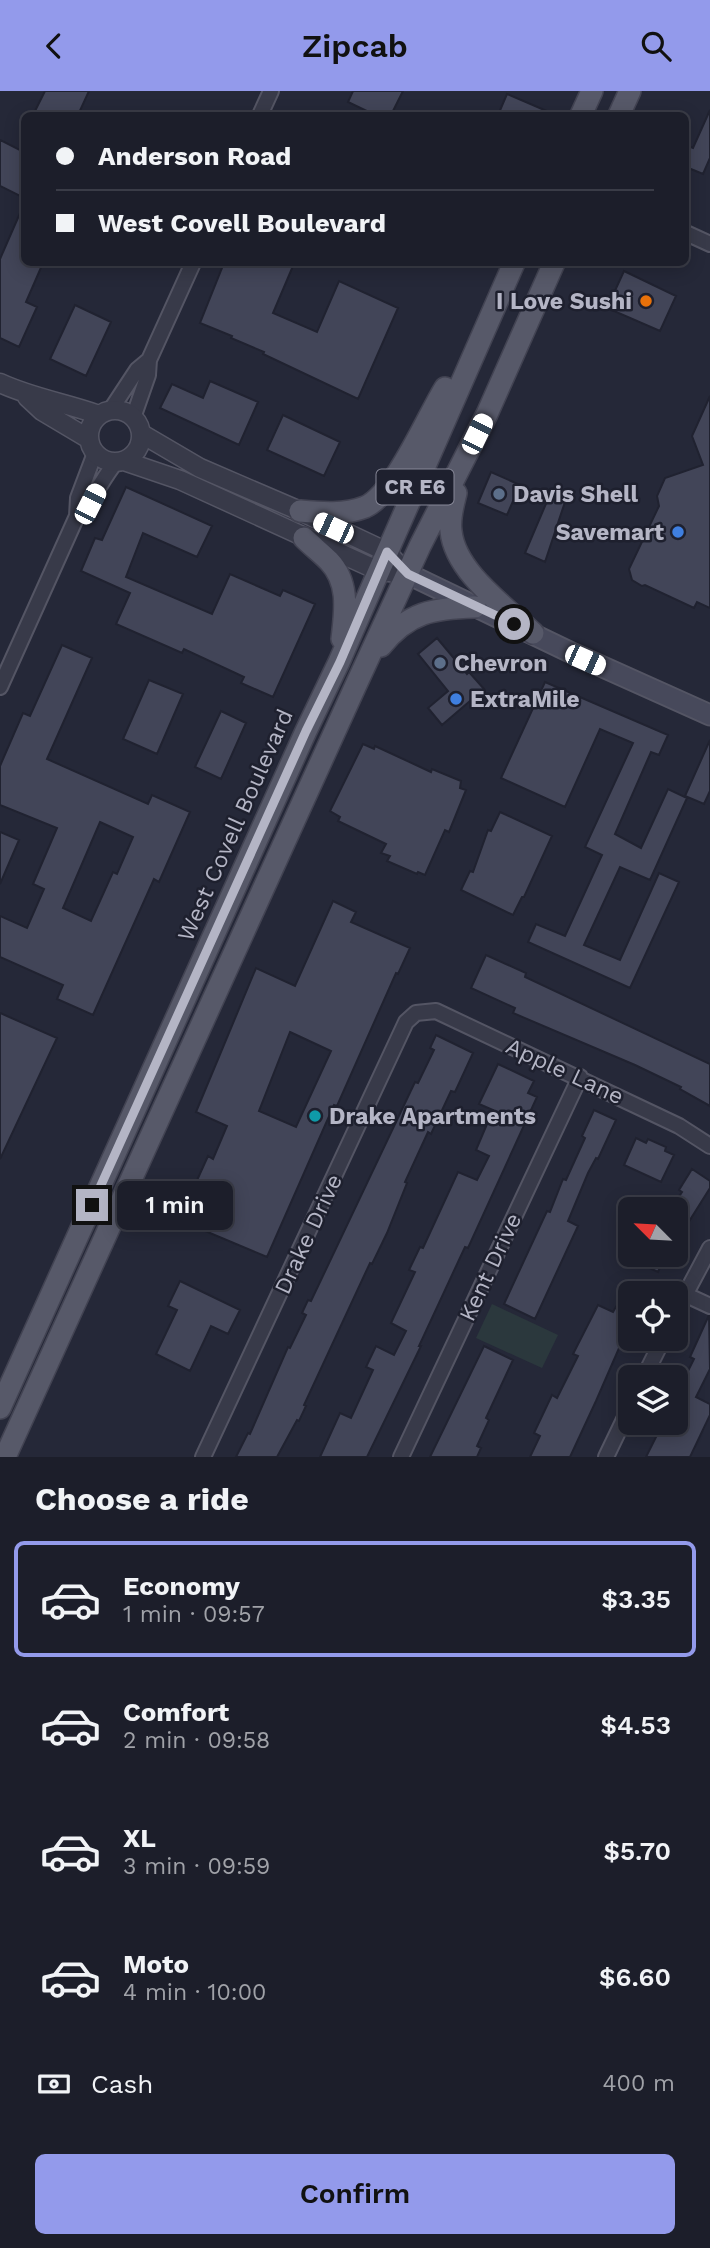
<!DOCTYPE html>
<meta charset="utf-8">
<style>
:root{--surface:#1c1e2a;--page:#292b36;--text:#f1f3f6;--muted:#a0a2a8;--line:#3a3c47;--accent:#939aeb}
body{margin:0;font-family:"Work Sans",sans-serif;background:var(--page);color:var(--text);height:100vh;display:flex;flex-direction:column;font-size:26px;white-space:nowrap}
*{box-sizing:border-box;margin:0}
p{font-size:23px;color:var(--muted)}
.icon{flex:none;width:38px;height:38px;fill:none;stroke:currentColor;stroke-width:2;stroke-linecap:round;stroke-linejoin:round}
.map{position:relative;height:1366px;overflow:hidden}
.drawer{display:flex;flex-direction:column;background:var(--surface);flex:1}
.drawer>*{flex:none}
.banner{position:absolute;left:21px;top:21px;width:668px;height:154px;border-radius:10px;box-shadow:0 4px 18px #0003,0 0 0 2px var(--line);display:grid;align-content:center;height:154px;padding:0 35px;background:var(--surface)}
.needle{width:46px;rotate:294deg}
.tools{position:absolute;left:618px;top:1106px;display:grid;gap:14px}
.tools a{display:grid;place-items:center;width:70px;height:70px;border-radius:10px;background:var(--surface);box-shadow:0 4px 18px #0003,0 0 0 2px var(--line);font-size:35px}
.end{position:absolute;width:32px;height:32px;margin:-16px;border:9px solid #b4b5c5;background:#111;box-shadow:0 0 0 4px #111}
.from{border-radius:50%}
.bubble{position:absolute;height:49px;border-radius:10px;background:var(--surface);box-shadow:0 4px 18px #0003,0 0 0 2px var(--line);font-size:23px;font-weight:600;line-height:49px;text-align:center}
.car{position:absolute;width:21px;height:42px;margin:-21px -10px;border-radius:9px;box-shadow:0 0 5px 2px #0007;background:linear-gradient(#fff 24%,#345 0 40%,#fff 0 76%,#345 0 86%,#fff 0)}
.banner b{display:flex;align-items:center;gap:24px;height:66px;font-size:26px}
.banner b+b{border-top:2px solid var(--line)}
.banner i{width:18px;height:18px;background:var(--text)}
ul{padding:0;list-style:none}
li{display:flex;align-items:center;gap:21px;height:116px;margin:0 14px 10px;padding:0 21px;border:4px solid transparent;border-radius:10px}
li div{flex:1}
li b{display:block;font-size:26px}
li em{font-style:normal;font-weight:600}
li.selected{border-color:var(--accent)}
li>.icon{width:63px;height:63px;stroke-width:1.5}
h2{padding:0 35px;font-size:32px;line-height:84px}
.pay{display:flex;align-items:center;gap:18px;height:77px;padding:0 35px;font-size:26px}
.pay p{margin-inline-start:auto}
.action{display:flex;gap:14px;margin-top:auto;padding:14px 35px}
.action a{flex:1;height:80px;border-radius:10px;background:var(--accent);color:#111;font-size:28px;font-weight:600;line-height:80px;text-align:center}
header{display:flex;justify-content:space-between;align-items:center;height:91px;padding:0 35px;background:var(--accent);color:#111;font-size:32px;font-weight:600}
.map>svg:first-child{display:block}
.green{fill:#2b383d}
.building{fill:#424558;stroke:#202230;stroke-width:2;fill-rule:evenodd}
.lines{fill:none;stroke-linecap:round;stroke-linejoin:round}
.minor-casing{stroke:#545564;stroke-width:18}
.tertiary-casing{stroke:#545564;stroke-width:21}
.secondary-casing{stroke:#545564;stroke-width:23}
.primary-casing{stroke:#424352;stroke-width:24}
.minor{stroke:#383a49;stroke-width:14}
.tertiary{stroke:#383a49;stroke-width:18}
.secondary{stroke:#47495b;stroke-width:19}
.primary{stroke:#575969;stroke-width:21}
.route{stroke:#b4b5c5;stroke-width:9}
.food-dot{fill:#e8710a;stroke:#1e202e;stroke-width:2.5}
.service-dot{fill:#5c6f8a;stroke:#1e202e;stroke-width:2.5}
.shop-dot{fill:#3f7fe0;stroke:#1e202e;stroke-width:2.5}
.culture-dot{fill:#0f9aa8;stroke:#1e202e;stroke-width:2.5}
.labels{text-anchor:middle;stroke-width:5;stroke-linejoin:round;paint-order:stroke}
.shield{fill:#1e202e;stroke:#878898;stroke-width:2}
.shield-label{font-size:21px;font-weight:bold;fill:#b4b5c5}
.poi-label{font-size:23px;font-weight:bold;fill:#b4b5c5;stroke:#1e202e;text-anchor:start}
.street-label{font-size:23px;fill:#b4b5c5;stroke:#1e202e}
</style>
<header><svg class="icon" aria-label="back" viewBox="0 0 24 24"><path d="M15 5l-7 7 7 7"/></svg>Zipcab<svg class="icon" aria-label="search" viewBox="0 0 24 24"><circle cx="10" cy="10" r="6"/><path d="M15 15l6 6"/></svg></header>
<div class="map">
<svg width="710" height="1366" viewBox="0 0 710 1366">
<rect width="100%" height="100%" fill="#252838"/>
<path class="green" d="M492,1213L558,1244L542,1277L476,1247Z"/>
<path class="building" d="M45,0H89L78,24H33Z
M353,0H403L391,24H375L348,11Z
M507,3L556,24H498Z
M710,19V67L703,83L686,76V54L693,57Z
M0,49L24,61V107L0,95Z
M24,113V172H43L26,211L37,216L19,256L0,247V168Z
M224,172H284L293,175L273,222L317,241L339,190L398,217L358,308L263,263L264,261L231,247L232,245L200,232Z
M624,180L676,205L660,240L607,217Z
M75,214L111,231L86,285L50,268Z
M210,290L258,311L239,354L160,317L172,293L203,307Z
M710,305V517L697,511L694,517L645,494L642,495L632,489L629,478L659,415L657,405L665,387L703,374L692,345Z
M283,324L340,351L324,385L267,359Z
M491,381L520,394L507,424L478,412Z
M126,396L212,435L197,466L143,442L126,486L212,523L230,483L280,505L283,499L315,513L273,606L241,592L244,586L184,558L182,562L116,533L130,502L81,480L95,447L102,449Z
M551,401L566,408L545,471L525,462Z
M437,547L467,583L469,581L484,598L442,634L428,617L448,600L418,563Z
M62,554L92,567L47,668L148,713L152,704L190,721L159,791L154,788L93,924L57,908L63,894L0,866V825L27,837L44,798L33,793L57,737L0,714V675L23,622L30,625ZM100,731L133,746L117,783L113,781L91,830L63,817Z
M149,589L183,603L157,663L123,648Z
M545,591L668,644L659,664L651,661L615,743L641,757L668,698L687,707L650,789L620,776L584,854L620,869L659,782L679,791L630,897L528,851L536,833L565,845L602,764L585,756L633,652L600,638L565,716L501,687Z
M221,620L246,632L221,688L195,676Z
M710,649V700L704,713L685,705Z
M363,653L374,658L375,655L431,681L432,678L461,690L460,697L466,699L449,741L445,739L425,784L418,781L417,783L387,770L390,765L381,762L386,753L338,730L340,726L330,720Z
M500,721L552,745L524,806H522L513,824L461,799L470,780L473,781L488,739L491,740Z
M0,741L19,749L0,793Z
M333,810L356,821L351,831L410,857L398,883L396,882L337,1015L334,1014L267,1166L179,1129L208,1065L213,1068L227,1035L196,1021L256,877L295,895ZM290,941L331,960L296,1036L259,1020Z
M486,864L526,882L525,886L710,973V1015L680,998L681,996L635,974L513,922L515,917L471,897Z
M0,922L57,947L0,1068Z
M436,944L473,962L455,1001L451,1000L431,1043L428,1041L405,1091L407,1092L387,1142L372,1173L370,1172L304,1314L306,1315L299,1330L297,1329L277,1366H236L248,1342L250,1343L288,1256L290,1257L306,1224L302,1222L308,1209L311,1210L415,991L418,992L434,959L430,957Z
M498,973L534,990L528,1002L537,1006L468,1157L465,1156L419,1255H421L367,1366H320L340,1322L351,1327L373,1279L366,1276L376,1255L394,1264L406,1240L391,1232L415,1181L409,1179L420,1156L423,1157L458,1081L477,1089L489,1065L476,1059L493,1019L479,1013Z
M594,1019L616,1029L598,1068L596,1067L588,1082L568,1130L578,1135L535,1228L504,1213L547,1120L550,1121L563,1088L566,1089L585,1047L582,1045Z
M636,1047L646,1052L648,1048L666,1056L665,1060L674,1064L661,1091L624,1074Z
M692,1078L710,1090V1097L683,1140L676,1135V1118H671L682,1101L679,1099Z
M622,1164H666L658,1181Z
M180,1190L240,1219L228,1243L211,1235L190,1280L156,1263L177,1219L168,1215Z
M598,1214L613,1221L617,1214L630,1220V1232L596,1310L570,1366H530L540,1345L534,1342L552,1304L557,1307L578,1265L573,1263Z
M709,1224L710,1278L696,1306L710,1313V1324L690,1366H646L663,1332H676V1296L679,1298L694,1268L690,1266Z
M484,1255L513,1269L486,1327L489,1329L477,1355L481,1357L477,1366H430Z"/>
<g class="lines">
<g class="minor-casing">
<path id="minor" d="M260,24L271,0
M686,142L710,153
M110,320L137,279L149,269
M133,327L148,284L149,269L193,172
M77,425C94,409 101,389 116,371
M0,596L77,425L78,407L95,362
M684,1203L710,1215
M676,1221L710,1157
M644,1286L663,1248
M203,1366L406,931L416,922L436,920L679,1035L710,1055
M401,1366L580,986
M606,1366L630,1316"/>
</g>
<g class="tertiary-casing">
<path id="tertiary" d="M0,292C32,307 66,312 99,324
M27,306L42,320L89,348
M89 345a26 26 0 1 1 52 0a26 26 0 1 1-52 0Z
M142,343L200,377L300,420L387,461L395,470
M124,370L180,389L379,480L408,483"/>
</g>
<g class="secondary-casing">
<path id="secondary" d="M408,483L574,563L710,624"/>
</g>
<g class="primary-casing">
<path id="primary" d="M581,24L592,0
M619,24L630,0
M456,402C453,415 449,427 451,440C455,481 505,515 533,542
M300,420C321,422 345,424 365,416C395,403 427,326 445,297
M304,447C312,455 321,462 329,470C350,492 345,521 342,548
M381,555C408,521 434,517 475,516
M0,1317L306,640L339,571L514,172
M5,1366L355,596L420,455L487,323L554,172"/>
</g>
<use href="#minor" class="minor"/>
<use href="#tertiary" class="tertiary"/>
<use href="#secondary" class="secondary"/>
<use href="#primary" class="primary"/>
</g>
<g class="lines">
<path class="route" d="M92,1114L306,640L340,571L387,461L408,483L514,533"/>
</g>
<circle class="food-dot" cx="646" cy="210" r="7"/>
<g class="service-dot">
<circle cx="499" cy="403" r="7"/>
<circle cx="440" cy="572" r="7"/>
</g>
<g class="shop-dot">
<circle cx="678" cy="441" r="7"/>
<circle cx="456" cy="608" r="7"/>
</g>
<circle class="culture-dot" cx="315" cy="1025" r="7"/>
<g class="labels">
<rect class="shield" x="376.5" y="378.5" width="77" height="35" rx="5"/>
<g class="shield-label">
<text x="415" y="403">CR E6</text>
</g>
<g class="poi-label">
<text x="632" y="218" text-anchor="end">I Love Sushi</text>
<text x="513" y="411">Davis Shell</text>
<text x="664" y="449" text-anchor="end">Savemart</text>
<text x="454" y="580">Chevron</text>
<text x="470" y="616">ExtraMile</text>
<text x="329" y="1033">Drake Apartments</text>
</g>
<g class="street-label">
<text transform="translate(235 734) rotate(-66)" y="8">West Covell Boulevard</text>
<text transform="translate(565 980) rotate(25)" y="8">Apple Lane</text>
<text transform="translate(308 1143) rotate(-65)" y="8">Drake Drive</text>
<text transform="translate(490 1176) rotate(-65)" y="8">Kent Drive</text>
</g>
</g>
</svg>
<div class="tools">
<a><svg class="needle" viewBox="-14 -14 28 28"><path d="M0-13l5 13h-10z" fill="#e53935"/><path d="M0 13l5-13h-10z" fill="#a0a2a8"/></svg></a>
<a><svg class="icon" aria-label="locate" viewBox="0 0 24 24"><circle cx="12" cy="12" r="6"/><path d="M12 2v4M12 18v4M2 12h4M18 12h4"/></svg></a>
<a><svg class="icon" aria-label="layers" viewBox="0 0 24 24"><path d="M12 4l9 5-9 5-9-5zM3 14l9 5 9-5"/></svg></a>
</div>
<i class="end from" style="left:514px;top:533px"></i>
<i class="end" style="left:92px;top:1114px"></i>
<div class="bubble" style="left:117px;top:1090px;width:116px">1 min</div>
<i class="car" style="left:477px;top:343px;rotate:26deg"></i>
<i class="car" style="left:90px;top:413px;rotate:27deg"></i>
<i class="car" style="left:333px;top:437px;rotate:295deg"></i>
<i class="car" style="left:585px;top:569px;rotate:114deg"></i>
<div class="banner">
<b><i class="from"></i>Anderson Road</b>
<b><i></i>West Covell Boulevard</b>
</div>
</div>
<section class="drawer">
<h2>Choose a ride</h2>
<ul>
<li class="selected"><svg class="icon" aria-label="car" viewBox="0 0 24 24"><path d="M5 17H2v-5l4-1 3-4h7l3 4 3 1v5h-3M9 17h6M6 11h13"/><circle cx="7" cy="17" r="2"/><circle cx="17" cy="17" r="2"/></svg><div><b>Economy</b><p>1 min · 09:57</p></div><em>$3.35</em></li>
<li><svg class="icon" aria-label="car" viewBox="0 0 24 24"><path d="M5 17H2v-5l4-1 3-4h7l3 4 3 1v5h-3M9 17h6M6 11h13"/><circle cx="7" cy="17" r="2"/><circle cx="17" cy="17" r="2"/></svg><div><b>Comfort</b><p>2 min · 09:58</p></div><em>$4.53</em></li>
<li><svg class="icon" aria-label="car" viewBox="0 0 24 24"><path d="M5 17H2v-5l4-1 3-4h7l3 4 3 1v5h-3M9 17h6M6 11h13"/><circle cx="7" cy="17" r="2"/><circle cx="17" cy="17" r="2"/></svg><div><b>XL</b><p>3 min · 09:59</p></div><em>$5.70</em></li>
<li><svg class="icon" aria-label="car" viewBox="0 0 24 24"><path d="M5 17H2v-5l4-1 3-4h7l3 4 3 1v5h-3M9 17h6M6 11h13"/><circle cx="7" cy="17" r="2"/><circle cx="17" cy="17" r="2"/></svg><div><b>Moto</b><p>4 min · 10:00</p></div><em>$6.60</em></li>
</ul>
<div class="pay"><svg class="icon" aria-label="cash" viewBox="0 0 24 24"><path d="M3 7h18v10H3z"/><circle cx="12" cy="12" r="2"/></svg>Cash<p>400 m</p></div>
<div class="action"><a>Confirm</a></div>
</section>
